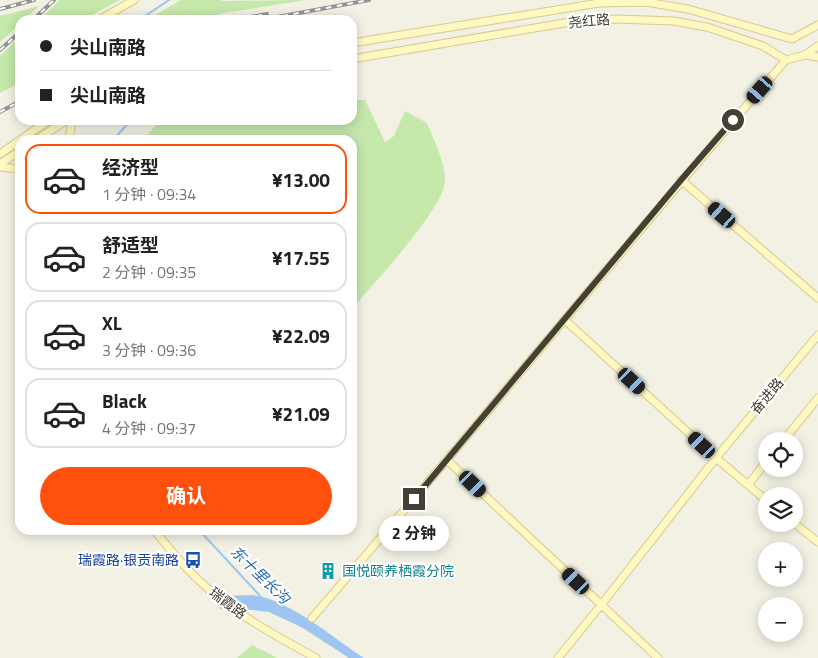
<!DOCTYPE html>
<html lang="zh">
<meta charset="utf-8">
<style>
:root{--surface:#fff;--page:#f6f6f6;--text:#222;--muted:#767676;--line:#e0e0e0;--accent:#ff500e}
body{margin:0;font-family:"Titillium Web","Noto Sans SC",sans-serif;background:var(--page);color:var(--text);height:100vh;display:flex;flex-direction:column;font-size:19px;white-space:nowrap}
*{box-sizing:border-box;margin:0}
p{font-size:16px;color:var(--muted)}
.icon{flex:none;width:28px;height:28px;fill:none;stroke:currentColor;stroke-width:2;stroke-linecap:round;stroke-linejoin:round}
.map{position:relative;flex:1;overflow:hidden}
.side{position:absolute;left:15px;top:135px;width:342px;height:400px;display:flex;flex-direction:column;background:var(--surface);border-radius:15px;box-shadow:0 2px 12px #0003}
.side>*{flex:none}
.top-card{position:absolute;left:15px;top:15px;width:342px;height:110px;border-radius:15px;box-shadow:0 2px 12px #0003;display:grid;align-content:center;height:110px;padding:0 25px;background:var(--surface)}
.buttons{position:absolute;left:758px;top:432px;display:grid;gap:10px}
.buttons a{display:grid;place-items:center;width:45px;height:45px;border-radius:50%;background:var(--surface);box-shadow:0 2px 12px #0003;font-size:25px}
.end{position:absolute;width:22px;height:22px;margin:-11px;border:6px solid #454034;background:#fff;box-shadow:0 0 0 2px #fff}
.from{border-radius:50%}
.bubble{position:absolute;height:35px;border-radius:18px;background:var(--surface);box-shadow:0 2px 12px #0003;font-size:16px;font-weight:700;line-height:35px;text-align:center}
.car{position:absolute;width:15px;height:30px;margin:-15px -8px;border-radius:6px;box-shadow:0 0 4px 1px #0007;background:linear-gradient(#222 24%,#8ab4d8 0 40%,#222 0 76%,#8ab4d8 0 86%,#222 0)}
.top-card b{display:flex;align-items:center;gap:18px;height:48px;font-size:19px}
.top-card b+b{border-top:1px solid var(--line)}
.top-card i{width:12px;height:12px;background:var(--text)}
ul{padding:9px 0 0;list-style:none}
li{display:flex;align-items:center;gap:15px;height:70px;margin:0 10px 8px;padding:0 15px;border:2px solid var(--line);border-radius:15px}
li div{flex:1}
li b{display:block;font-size:19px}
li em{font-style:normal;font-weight:700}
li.selected{border-color:var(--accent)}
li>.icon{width:45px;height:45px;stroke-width:1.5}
.button{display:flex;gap:10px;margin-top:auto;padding:10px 25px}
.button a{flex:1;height:58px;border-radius:30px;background:var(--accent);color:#fff;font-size:20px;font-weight:700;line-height:58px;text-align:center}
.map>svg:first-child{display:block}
.green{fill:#c5e8ab}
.water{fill:#9ec5f2}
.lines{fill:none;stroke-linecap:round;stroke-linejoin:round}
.stream{stroke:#9ec5f2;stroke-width:2}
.secondary-casing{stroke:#d4cb92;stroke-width:9}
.secondary{stroke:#fff8c1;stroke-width:7}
.rail-casing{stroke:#949494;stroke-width:4}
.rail{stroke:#fff;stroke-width:2;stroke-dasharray:5.5;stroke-linecap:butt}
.route{stroke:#454034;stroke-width:6}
.labels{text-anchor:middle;stroke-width:4.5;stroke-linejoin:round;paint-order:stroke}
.street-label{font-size:14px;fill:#454034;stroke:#fff}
.transit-label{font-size:14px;fill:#164399;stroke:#fff;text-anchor:end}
.culture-label{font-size:14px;fill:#0d838f;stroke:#fff;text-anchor:start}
.water-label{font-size:15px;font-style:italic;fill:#2b69b3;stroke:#fff}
</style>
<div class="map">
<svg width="818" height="658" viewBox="0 0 818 658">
<rect width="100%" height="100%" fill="#f3f0e4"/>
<path class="green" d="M60,0H120L82,20H39Z
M181,0H220L223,1L306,0L224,13L197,20H147Z
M39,6L24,20H20V24L0,42V16Z
M20,37V83L0,93V56Z
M353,100H365L385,142L394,136L405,111L427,123C434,141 445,161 445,181C444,208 373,285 353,307L352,140H143L160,120H352Z
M252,645L278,658H237Z"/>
<path class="water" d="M252,595C289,599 333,638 364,658H349L303,628L269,612L253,610L221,609L219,607V598L222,596Z"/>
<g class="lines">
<path class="stream" d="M139,20L169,0
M113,140L131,120
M199,530L262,598"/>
<g class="secondary-casing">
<path id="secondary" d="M99,20L134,0
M352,43L599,3L646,2L688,9L792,39L818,25
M805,55L818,57
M352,59L570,22L617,19L673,21L707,27L763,46L786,60L805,55L818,46
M36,140L67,120
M69,140L72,120
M0,154L49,120
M0,164L20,151
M0,167L20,169
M681,180L818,298
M565,320L716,458L766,500
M783,441L818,398
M447,460L658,658
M748,485L766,462
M794,523L818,542
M154,530C172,552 190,574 212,592C244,619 280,638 316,658
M312,618C472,433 625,244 786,60
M558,658L601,605L716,458L818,335"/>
</g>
<use href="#secondary" class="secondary"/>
<g class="rail-casing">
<path id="rail" d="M0,9L34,0
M33,20L54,0
M235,20L267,14
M261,20L369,0
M0,50L20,32
M0,112L20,101"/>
</g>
<use href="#rail" class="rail"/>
</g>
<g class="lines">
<path class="route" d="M414,499L681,180L733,120"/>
</g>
<defs>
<g id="bus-bare" transform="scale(1.35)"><path d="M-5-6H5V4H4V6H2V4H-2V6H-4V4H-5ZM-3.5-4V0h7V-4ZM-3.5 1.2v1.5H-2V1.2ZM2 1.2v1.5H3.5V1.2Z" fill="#1a4fb4" stroke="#fff" stroke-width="2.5" paint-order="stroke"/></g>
<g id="building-bare" transform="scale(1.35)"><path d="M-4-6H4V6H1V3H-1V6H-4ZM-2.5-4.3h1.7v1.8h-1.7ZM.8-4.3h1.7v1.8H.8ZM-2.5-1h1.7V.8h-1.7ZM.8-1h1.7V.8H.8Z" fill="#0f9aa8" stroke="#fff" stroke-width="2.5" paint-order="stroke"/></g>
</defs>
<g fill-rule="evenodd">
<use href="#bus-bare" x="193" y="560"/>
<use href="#building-bare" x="328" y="571"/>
</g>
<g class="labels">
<g class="street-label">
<text transform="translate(589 21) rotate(-5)" y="5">尧红路</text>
<text transform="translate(767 396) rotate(-50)" y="5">奋进路</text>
<text transform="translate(228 603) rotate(37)" y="5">瑞霞路</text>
</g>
<g class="transit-label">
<text x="179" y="565">瑞霞路·银贡南路</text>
</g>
<g class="culture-label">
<text x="342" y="576">国悦颐养栖霞分院</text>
</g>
<g class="water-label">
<text transform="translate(260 575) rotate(44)" y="5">东十里长沟</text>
</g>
</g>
</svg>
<div class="buttons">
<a><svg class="icon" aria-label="locate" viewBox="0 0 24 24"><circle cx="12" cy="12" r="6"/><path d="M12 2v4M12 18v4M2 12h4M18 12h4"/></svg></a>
<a><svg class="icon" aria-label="layers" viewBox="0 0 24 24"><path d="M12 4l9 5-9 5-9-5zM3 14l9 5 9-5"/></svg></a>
<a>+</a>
<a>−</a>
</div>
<i class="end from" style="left:733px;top:120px"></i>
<i class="end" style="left:414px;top:499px"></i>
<div class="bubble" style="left:379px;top:516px;width:70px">2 分钟</div>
<i class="car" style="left:760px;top:90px;rotate:221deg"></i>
<i class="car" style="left:722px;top:215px;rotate:311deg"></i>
<i class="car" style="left:632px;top:381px;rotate:133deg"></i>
<i class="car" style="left:702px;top:445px;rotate:313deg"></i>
<i class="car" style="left:473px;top:484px;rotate:134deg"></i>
<i class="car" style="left:576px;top:581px;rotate:313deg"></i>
<div class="top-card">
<b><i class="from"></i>尖山南路</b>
<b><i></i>尖山南路</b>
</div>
<section class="side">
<ul>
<li class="selected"><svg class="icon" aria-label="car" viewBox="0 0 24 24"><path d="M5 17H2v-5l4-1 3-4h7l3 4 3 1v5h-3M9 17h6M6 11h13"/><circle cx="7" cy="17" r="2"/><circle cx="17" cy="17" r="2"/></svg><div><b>经济型</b><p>1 分钟 · 09:34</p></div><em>¥13.00</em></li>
<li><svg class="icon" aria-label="car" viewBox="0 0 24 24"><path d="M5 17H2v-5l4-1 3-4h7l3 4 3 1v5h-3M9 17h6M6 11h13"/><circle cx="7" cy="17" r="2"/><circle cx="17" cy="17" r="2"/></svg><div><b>舒适型</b><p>2 分钟 · 09:35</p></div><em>¥17.55</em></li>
<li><svg class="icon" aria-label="car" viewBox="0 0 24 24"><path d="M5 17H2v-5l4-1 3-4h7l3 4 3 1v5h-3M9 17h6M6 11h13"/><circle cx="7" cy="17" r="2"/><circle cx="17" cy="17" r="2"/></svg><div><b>XL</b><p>3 分钟 · 09:36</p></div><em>¥22.09</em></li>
<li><svg class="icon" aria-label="car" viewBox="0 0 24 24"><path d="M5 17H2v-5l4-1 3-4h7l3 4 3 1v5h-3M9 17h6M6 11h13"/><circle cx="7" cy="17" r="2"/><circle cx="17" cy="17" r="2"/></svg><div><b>Black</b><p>4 分钟 · 09:37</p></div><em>¥21.09</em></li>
</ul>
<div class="button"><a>确认</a></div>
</section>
</div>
